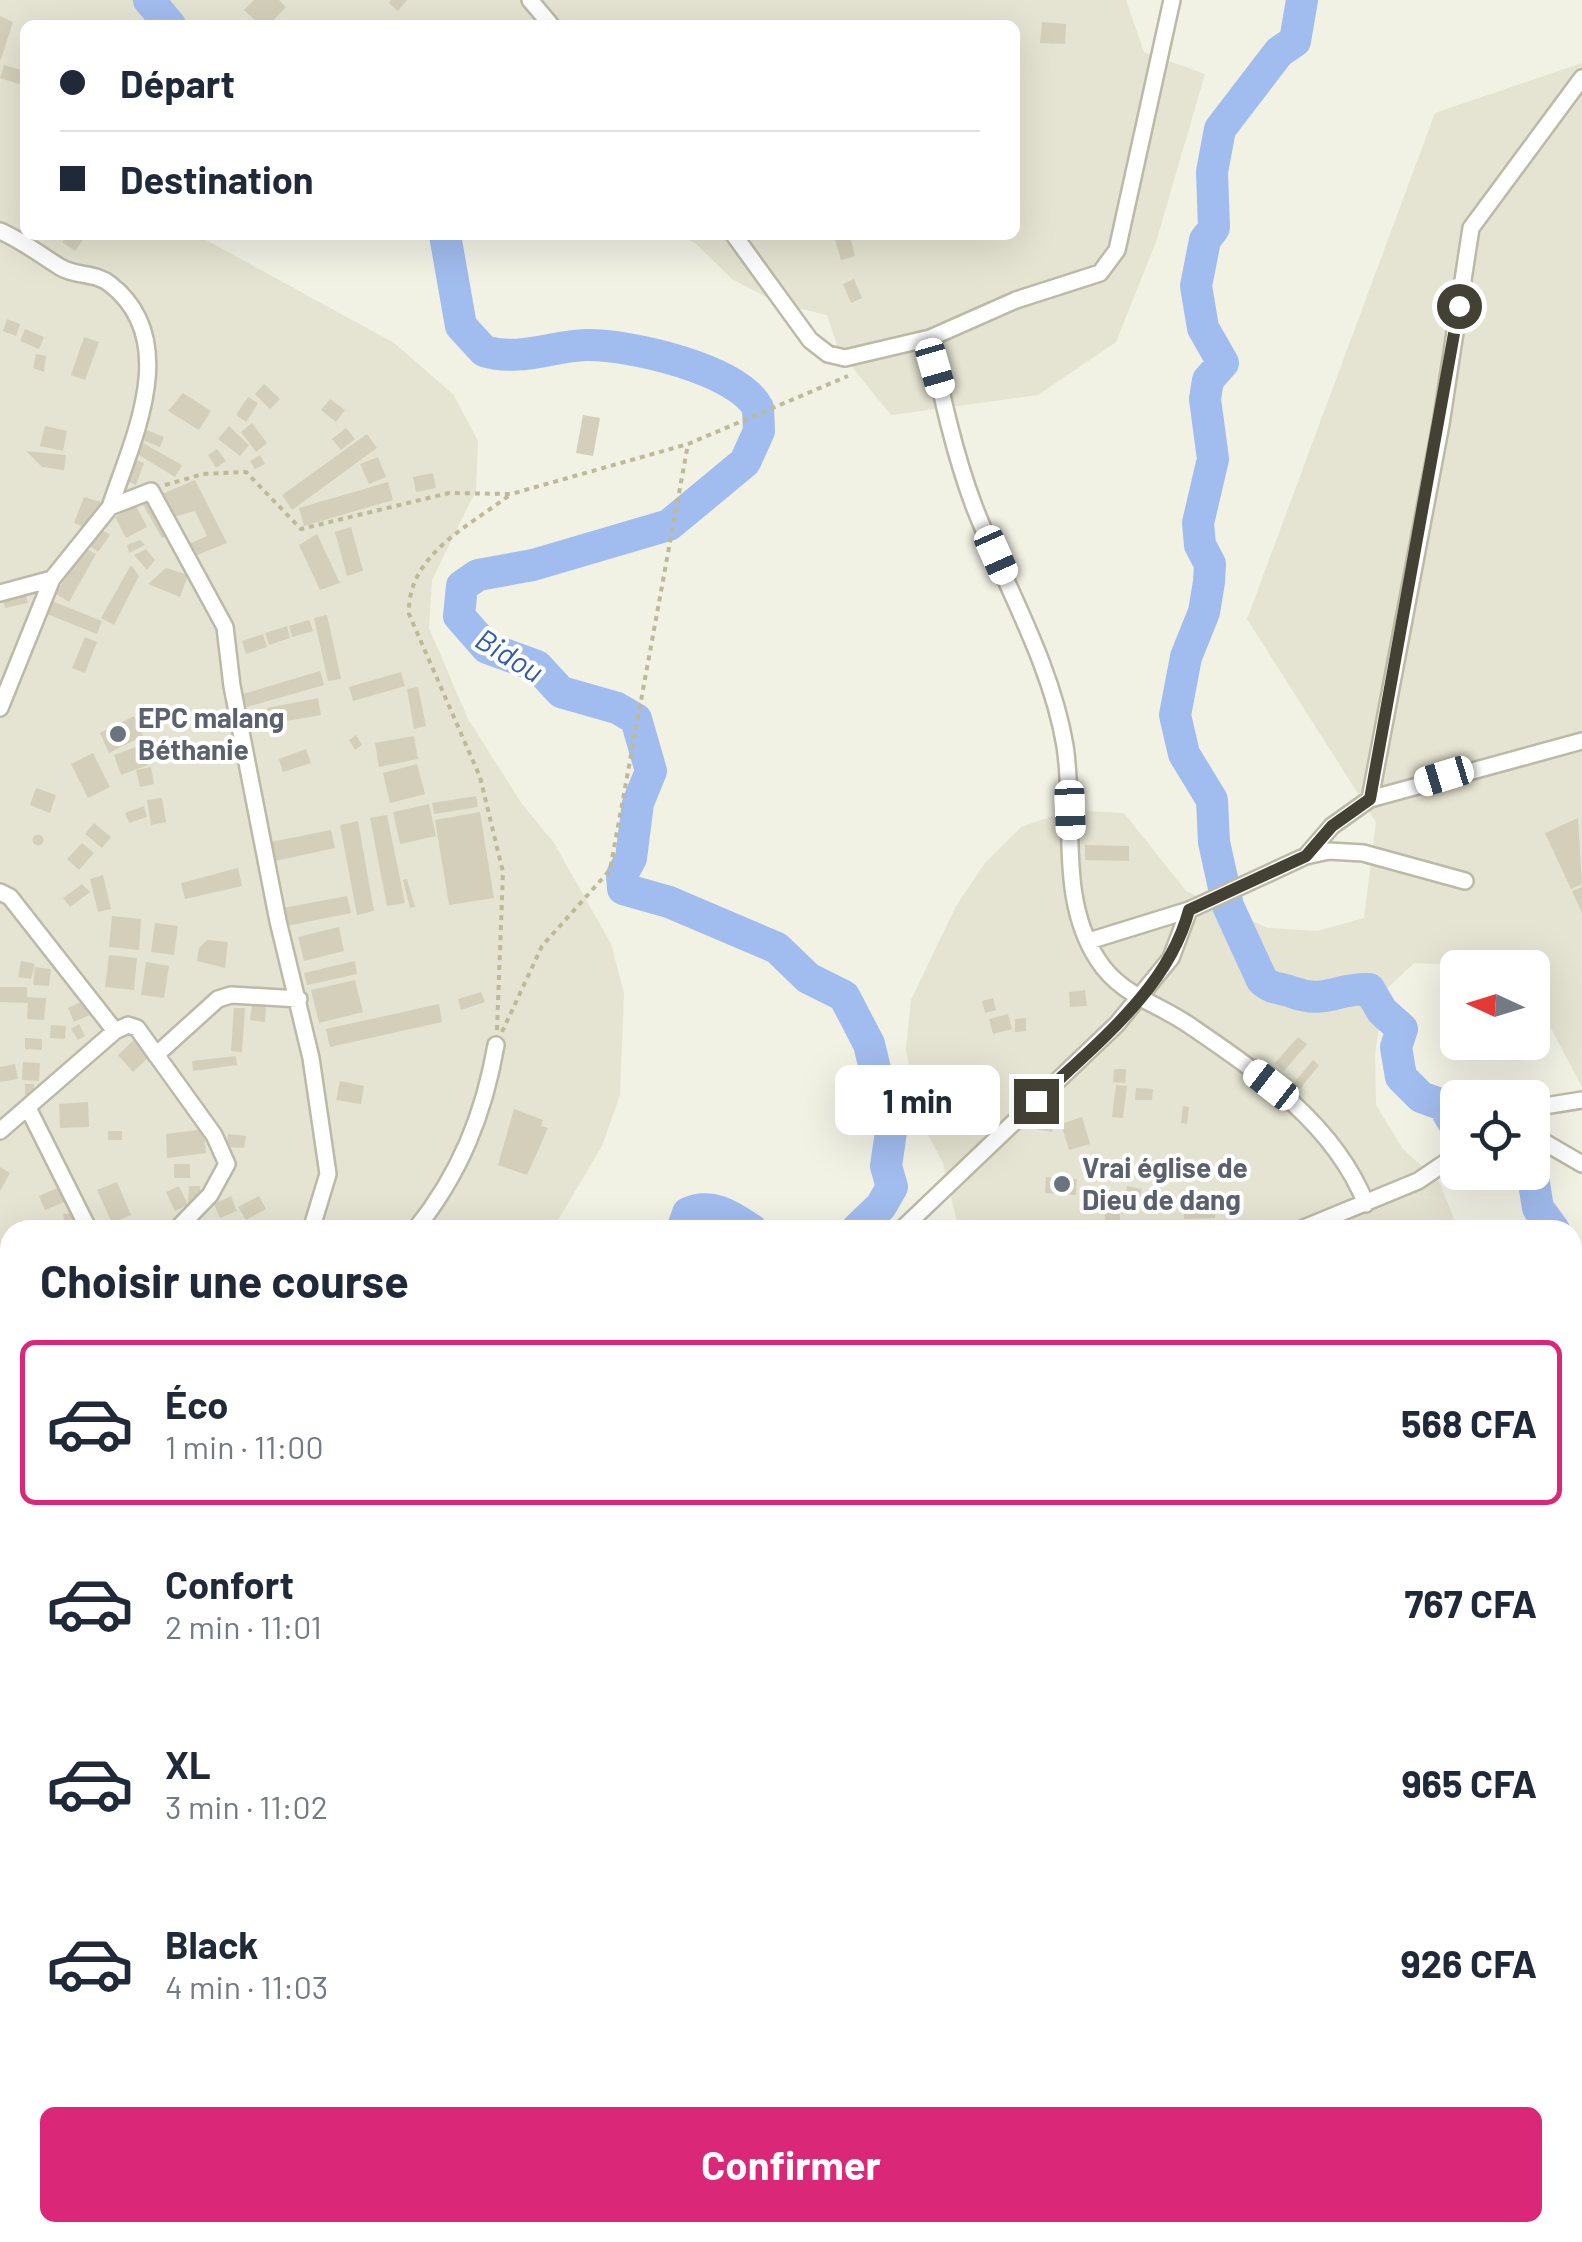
<!DOCTYPE html>
<html lang="fr">
<meta charset="utf-8">
<style>
:root{--surface:#fff;--page:#f2f2f3;--text:#1f2937;--muted:#747a83;--line:#e0e1e3;--accent:#db2777}
body{margin:0;font-family:Barlow,sans-serif;background:var(--page);color:var(--text);height:100vh;display:flex;flex-direction:column;font-size:38px;white-space:nowrap}
*{box-sizing:border-box;margin:0}
p{font-size:32px;color:var(--muted)}
.icon{flex:none;width:55px;height:55px;fill:none;stroke:currentColor;stroke-width:2;stroke-linecap:round;stroke-linejoin:round}
.map{position:relative;flex:1;overflow:hidden}
.side{position:absolute;left:0px;top:1220px;width:1582px;height:1022px;display:flex;flex-direction:column;background:var(--surface);border-radius:30px 30px 0 0;box-shadow:0 10px 40px #0002}
.side>*{flex:none}
.hud{position:absolute;left:20px;top:20px;width:1000px;height:220px;border-radius:15px;box-shadow:0 10px 40px #0002;display:grid;align-content:center;height:220px;padding:0 40px;background:var(--surface)}
.needle{width:65px;rotate:274deg}
.tools{position:absolute;left:1440px;top:950px;display:grid;gap:20px}
.tools a{display:grid;place-items:center;width:110px;height:110px;border-radius:15px;background:var(--surface);box-shadow:0 10px 40px #0002;font-size:50px}
.end{position:absolute;width:45px;height:45px;margin:-22px;border:12px solid #434134;background:#fff;box-shadow:0 0 0 5px #fff}
.from{border-radius:50%}
.bubble{position:absolute;height:70px;border-radius:15px;background:var(--surface);box-shadow:0 10px 40px #0002;font-size:32px;font-weight:700;line-height:70px;text-align:center}
.car{position:absolute;width:30px;height:60px;margin:-30px -15px;border-radius:12px;box-shadow:0 0 8px 2px #0007;background:linear-gradient(#fff 24%,#345 0 40%,#fff 0 76%,#345 0 86%,#fff 0)}
.hud b{display:flex;align-items:center;gap:35px;height:95px;font-size:38px}
.hud b+b{border-top:2px solid var(--line)}
.hud i{width:25px;height:25px;background:var(--text)}
ul{padding:0;list-style:none}
li{display:flex;align-items:center;gap:30px;height:165px;margin:0 20px 15px;padding:0 20px;border:5px solid transparent;border-radius:15px}
li div{flex:1}
li b{display:block;font-size:38px}
li em{font-style:normal;font-weight:700}
li.on{border-color:var(--accent)}
li>.icon{width:90px;height:90px;stroke-width:1.5}
h2{padding:0 40px;font-size:45px;line-height:120px}
.primary-button{display:flex;gap:20px;margin-top:auto;padding:20px 40px}
.primary-button a{flex:1;height:115px;border-radius:15px;background:var(--accent);color:#fff;font-size:40px;font-weight:700;line-height:115px;text-align:center}
.map>svg:first-child{display:block}
.residential{fill:#e5e4d2}
.commercial{fill:#f4edcf}
.water{fill:#a1bcee}
.lines{fill:none;stroke-linecap:round;stroke-linejoin:round}
.river{stroke:#a1bcee;stroke-width:32}
.building{fill:#d3cfba}
.street-casing{stroke:#bcbaa7;stroke-width:20}
.highway-casing{stroke:#d9c336;stroke-width:35}
.path{stroke:#beb998;stroke-width:4;stroke-dasharray:5 5;stroke-linecap:butt}
.street{stroke:#fff;stroke-width:15}
.highway{stroke:#faeb66;stroke-width:30}
.route{stroke:#434134;stroke-width:12}
.worship-dot{fill:#6b7280;stroke:#fff;stroke-width:4}
.labels{text-anchor:middle;stroke-width:8;stroke-linejoin:round;paint-order:stroke}
.worship-label{font-size:28px;font-weight:bold;fill:#5b616d;stroke:#fff;text-anchor:start}
.water-label{font-size:30px;font-style:italic;fill:#315bac;stroke:#fff}
</style>
<div class="map">
<svg width="1582" height="2242" viewBox="0 0 1582 2242">
<rect width="100%" height="100%" fill="#f1f1e4"/>
<path class="residential" d="M0,0H1126L1144,52L1205,74L1156,242L1116,342L1038,395L891,415L839,351L827,315L777,303L732,279L695,243L679,235H1015V25H25V235H197L394,343L453,394L478,441L476,490L432,580L429,628L468,719L522,804L554,843L611,944L624,993L620,1095L602,1146L552,1230H10V1902L0,1904Z
M1582,63V1087L1546,1019L1533,1008L1532,968L1414,963L1377,998L1382,1011L1375,1053L1376,1105L1403,1149L1440,1183L1458,1230H959L943,1163L918,1116L906,1049L911,1000L956,906L985,863L1021,827L1070,810L1124,813L1186,891L1268,928L1317,931L1364,918L1376,822L1247,619L1435,113Z"/>
<path class="commercial" d="M0,1344H10V1761L0,1773Z"/>
<path class="water" d="M0,2162L10,2165V2232H297L423,2242H0Z"/>
<g class="lines">
<path class="river" d="M149,0L170,25
M1302,0L1295,41L1279,52L1220,129L1212,172L1214,228L1205,240L1196,286L1203,328L1223,363L1208,380L1205,399L1213,459L1198,523L1200,545L1210,564L1209,582L1204,612L1186,657L1175,715L1184,754L1212,800L1214,842L1228,906L1262,980C1272,990 1280,987 1292,992C1326,1005 1339,987 1369,989L1382,1011L1402,1029L1396,1047L1401,1077L1421,1097L1443,1105L1458,1130
M445,235L461,326L484,351C518,362 552,346 586,345C628,344 738,369 758,408L759,431L745,462L669,525L533,565L478,575L462,586L459,616L487,648L537,666L561,692L617,708L636,719L651,771L638,803L631,858L622,875L623,889L669,902L777,948L808,978L844,996L869,1044L884,1106L893,1118L886,1166L892,1187L881,1206L856,1230
M1532,1171L1538,1208L1554,1230
M682,1230L688,1213C712,1202 732,1217 752,1230
M1582,1273V1298
M1572,1895L1582,1897
M1037,2242L1045,2232"/>
</g>
<path class="building" d="M254,0H279L286,7L269,25H260L244,10Z
M391,0H407L398,11L389,3Z
M0,16L13,22L1,59H0Z
M1042,22L1066,24L1065,44L1040,43Z
M4,65L25,71V86L0,78Z
M68,235H86L75,251L62,242Z
M850,236L855,256L841,260L835,240Z
M854,279L862,298L851,303L843,284Z
M7,319L20,324L16,336L3,331Z
M25,329L44,337L39,349L20,341Z
M84,337L99,342L85,380L71,375Z
M36,354L46,356L44,372L33,368Z
M264,384L280,399L270,409L255,394Z
M183,393L211,411L199,430L168,411Z
M248,397L258,403L246,422L236,415Z
M330,399L345,410L336,422L321,410Z
M583,415L600,418L593,456L576,453Z
M252,423L267,443L256,452L241,432Z
M45,426L67,431L63,451L40,446Z
M229,426L249,445L240,456L218,439Z
M346,428L355,439L341,450L332,439Z
M147,430L164,437L160,447L143,440Z
M367,434L377,448L292,510L282,495Z
M141,442L182,465L175,477L134,452Z
M217,449L226,461L216,468L208,455Z
M26,451L66,455L64,470L42,467Z
M260,455L265,464L255,469L250,461Z
M378,457L386,477L369,484L360,464Z
M133,459L144,463L136,485L125,480Z
M433,473L436,488L416,492L413,477Z
M195,480L227,543L195,556L189,544L207,536L195,511L173,517L162,494Z
M388,482L393,500L304,526L299,508Z
M84,497L101,502V511L96,509L86,528L74,523Z
M153,497L173,532L162,538L142,503Z
M136,506L147,527L126,538L115,517Z
M351,527L363,571L347,576L335,532Z
M99,528L110,535L98,552L87,544Z
M317,534L340,583L320,590L299,545Z
M140,540L145,545L129,553L127,545Z
M83,547L96,554L69,602L56,594Z
M146,549L155,560L147,570L134,555Z
M131,565L139,576L114,625L101,618Z
M166,568L188,575L180,597L148,584Z
M24,589L28,603L5,608L1,595Z
M52,601L102,621L97,634L47,614Z
M327,615L341,679L328,681L314,618Z
M309,620L313,631L292,637L289,626Z
M287,626L290,638L269,645L265,633Z
M263,634L267,647L246,654L242,641Z
M85,637L97,642L85,673L72,668Z
M320,671L324,685L247,707L243,694Z
M401,672L405,686L353,701L349,687Z
M418,687L426,726L414,729L407,689Z
M318,698L321,715L270,724L267,708Z
M134,716L143,736L109,753L100,733Z
M356,735L362,745L355,750L349,740Z
M414,736L418,759L379,767L375,743Z
M141,745L148,765L121,775L114,755Z
M306,749L311,763L283,772L279,759Z
M93,753L110,787L88,798L71,764Z
M417,764L425,794L390,803L383,773Z
M151,767L154,784L140,787L136,770Z
M36,788L56,795L50,813L30,805Z
M476,796L478,807L434,814L432,803Z
M162,798L166,822L151,825L147,800Z
M429,804L436,836L400,844L393,812Z
M144,806L147,817L129,823L125,813Z
M480,812L494,898L449,905L435,820Z
M387,815L405,903L387,906L370,818Z
M1578,818L1582,884L1571,889L1545,833Z
M358,821L374,911L357,915L340,825Z
M94,823L111,837L102,848L85,834Z
M331,830L335,848L275,861L271,842Z
M32.5 840a5.5 5.5 0 1 1 11 0a5.5 5.5 0 1 1-11 0Z
M82,843L94,853L79,870L67,859Z
M1085,845L1129,846V861L1085,860Z
M238,868L242,886L185,899L181,883Z
M103,875L111,909L98,912L90,879Z
M407,879L415,907L410,908L403,880Z
M82,884L90,892L70,907L63,898Z
M1582,887V913L1572,891Z
M347,896L351,913L287,926L283,908Z
M112,916L141,919L139,950L109,947Z
M155,923L178,926L174,955L151,952Z
M339,927L344,951L304,961L298,937Z
M207,940L228,942L225,968L197,961L199,948Z
M109,955L137,958L134,990L105,987Z
M21,961L35,964L31,979L18,977Z
M355,961L357,974L307,985L304,973Z
M146,962L169,966L164,998L141,995Z
M35,967L51,969L49,986L33,985Z
M355,980L363,1012L319,1023L311,990Z
M0,987H27V997L46,998L44,1020L27,1019L28,1003L0,1002Z
M1085,990L1087,1006L1070,1007L1069,992Z
M481,992L485,1002L461,1010L458,999Z
M993,998L996,1010L985,1013L982,1001Z
M85,1000L92,1014L74,1022L68,1008Z
M439,1004L442,1022L330,1047L326,1029Z
M252,1005L266,1006L265,1022L250,1020Z
M234,1008H245L242,1052L231,1051Z
M1008,1014L1012,1029L993,1034L989,1019Z
M1026,1018V1031L1015,1032V1019Z
M79,1024L85,1036L78,1040L71,1029Z
M51,1025L66,1026L65,1039L50,1038Z
M1298,1037L1307,1044L1284,1071L1275,1063Z
M25,1038L42,1039V1050L25,1049Z
M136,1038L151,1055L133,1072L118,1055Z
M236,1056L237,1065L193,1071L192,1061Z
M1313,1060L1319,1065L1300,1089L1293,1084Z
M23,1062L40,1063L39,1081L22,1080Z
M15,1064L18,1079L0,1082V1067Z
M1114,1069H1126L1125,1083L1113,1082Z
M340,1081L364,1086L361,1104L336,1100Z
M25,1084H34V1095H25Z
M1116,1085L1127,1086L1123,1118L1112,1117Z
M1136,1088L1153,1089L1152,1100H1135Z
M88,1102L89,1127L60,1128L59,1104Z
M1183,1106L1189,1107L1187,1124L1181,1123Z
M514,1109L543,1120L541,1126L548,1128L527,1175L498,1165Z
M1027,1112L1055,1117L1052,1132L1025,1127Z
M1082,1117L1090,1144L1069,1150L1061,1124Z
M204,1129L206,1153L167,1158L166,1134Z
M108,1131H122V1140H108Z
M228,1134L246,1136L244,1148L227,1147Z
M174,1164H190V1178H174Z
M0,1167L10,1173L0,1191Z
M1046,1177L1077,1179L1076,1195L1045,1193Z
M117,1182L131,1215L112,1223L97,1190Z
M66,1184L72,1199L45,1210L39,1196Z
M179,1186L188,1205L175,1211L166,1192Z
M189,1186H200V1205H188Z
M1127,1186L1142,1189L1138,1207L1123,1205Z
M1215,1194V1218L1184,1219L1183,1195Z
M231,1196L237,1211L220,1218L214,1204Z
M259,1196L266,1209L246,1220L238,1207Z
M81,1213V1230H66L63,1214Z
M1105,1213L1120,1214V1225H1105Z
M0,1292L10,1295L7,1307L0,1305Z
M0,1310L10,1316V1332L0,1326Z
M0,1446L10,1448L9,1488L0,1487Z
M6,1533L10,1561L0,1564V1536Z
M0,1674L10,1679L0,1699Z"/>
<g class="lines">
<g class="street-casing">
<path id="street" d="M530,0L551,25
M0,231C23,241 39,254 60,267C76,277 95,272 110,284C182,340 133,438 110,507
M734,235L810,340L828,354L845,358L930,338L1016,300L1100,273L1117,250L1172,0
M930,338C941,393 954,453 974,506C1004,584 1051,662 1065,746C1076,816 1057,898 1098,960C1120,995 1157,1003 1189,1025C1259,1073 1334,1123 1366,1204
M0,593L52,579
M0,708L52,579L110,507L151,491L225,627L232,686L278,921L311,1058L328,1174L311,1230
M1370,799L1441,424L1471,228L1582,78
M1306,856L1332,826L1370,799L1582,741
M0,892L10,897L115,1031
M1089,941L1189,910L1306,856L1329,851L1363,853L1465,881
M156,1055L218,999L231,995L299,999
M28,1108L89,1230
M1532,1108L1582,1100
M0,1131L115,1031L128,1025L137,1028L214,1135L227,1164L210,1195L176,1230
M1532,1135L1582,1164
M415,1230C460,1174 484,1114 496,1045
M901,1230L1117,1024L1171,958L1189,910
M1299,1230L1418,1181L1458,1154
M0,1334L10,1339"/>
</g>
<g class="highway-casing">
<path id="highway" d="M0,1800L10,1805
M821,2232L839,2242"/>
</g>
<path class="path" d="M165,485L203,474L246,472L301,529L449,493L511,494L688,444L848,376
M497,1030L503,872L480,777L409,614C407,555 468,527 511,494
M502,1032L542,946L610,870L688,444"/>
<use href="#street" class="street"/>
<use href="#highway" class="highway"/>
</g>
<g class="lines">
<path class="route" d="M1036,1101C1093,1046 1168,990 1189,910L1306,856L1332,826L1370,799L1459,306"/>
</g>
<g class="worship-dot">
<circle cx="118" cy="734" r="10"/>
<circle cx="1062" cy="1184" r="10"/>
</g>
<g class="labels">
<g class="worship-label">
<text x="138" y="728">EPC malang<tspan x="138" dy="32">Béthanie</tspan></text>
<text x="1082" y="1178">Vrai église de<tspan x="1082" dy="32">Dieu de dang</tspan></text>
</g>
<g class="water-label">
<text transform="translate(509 656) rotate(32)" y="10">Bidou</text>
</g>
</g>
</svg>
<div class="tools">
<a><svg class="needle" viewBox="-14 -14 28 28"><path d="M0-13l5 13h-10z" fill="#e53935"/><path d="M0 13l5-13h-10z" fill="#747a83"/></svg></a>
<a><svg class="icon" aria-label="locate" viewBox="0 0 24 24"><circle cx="12" cy="12" r="6"/><path d="M12 2v4M12 18v4M2 12h4M18 12h4"/></svg></a>
</div>
<i class="end from" style="left:1459px;top:306px"></i>
<i class="end" style="left:1036px;top:1101px"></i>
<div class="bubble" style="left:835px;top:1065px;width:165px">1 min</div>
<i class="car" style="left:935px;top:368px;rotate:164deg"></i>
<i class="car" style="left:996px;top:555px;rotate:156deg"></i>
<i class="car" style="left:1444px;top:776px;rotate:253deg"></i>
<i class="car" style="left:1070px;top:810px;rotate:178deg"></i>
<i class="car" style="left:1271px;top:1085px;rotate:308deg"></i>
<div class="hud">
<b><i class="from"></i>Départ</b>
<b><i></i>Destination</b>
</div>
<section class="side">
<h2>Choisir une course</h2>
<ul>
<li class="on"><svg class="icon" aria-label="car" viewBox="0 0 24 24"><path d="M5 17H2v-5l4-1 3-4h7l3 4 3 1v5h-3M9 17h6M6 11h13"/><circle cx="7" cy="17" r="2"/><circle cx="17" cy="17" r="2"/></svg><div><b>Éco</b><p>1 min · 11:00</p></div><em>568 CFA</em></li>
<li><svg class="icon" aria-label="car" viewBox="0 0 24 24"><path d="M5 17H2v-5l4-1 3-4h7l3 4 3 1v5h-3M9 17h6M6 11h13"/><circle cx="7" cy="17" r="2"/><circle cx="17" cy="17" r="2"/></svg><div><b>Confort</b><p>2 min · 11:01</p></div><em>767 CFA</em></li>
<li><svg class="icon" aria-label="car" viewBox="0 0 24 24"><path d="M5 17H2v-5l4-1 3-4h7l3 4 3 1v5h-3M9 17h6M6 11h13"/><circle cx="7" cy="17" r="2"/><circle cx="17" cy="17" r="2"/></svg><div><b>XL</b><p>3 min · 11:02</p></div><em>965 CFA</em></li>
<li><svg class="icon" aria-label="car" viewBox="0 0 24 24"><path d="M5 17H2v-5l4-1 3-4h7l3 4 3 1v5h-3M9 17h6M6 11h13"/><circle cx="7" cy="17" r="2"/><circle cx="17" cy="17" r="2"/></svg><div><b>Black</b><p>4 min · 11:03</p></div><em>926 CFA</em></li>
</ul>
<div class="primary-button"><a>Confirmer</a></div>
</section>
</div>
